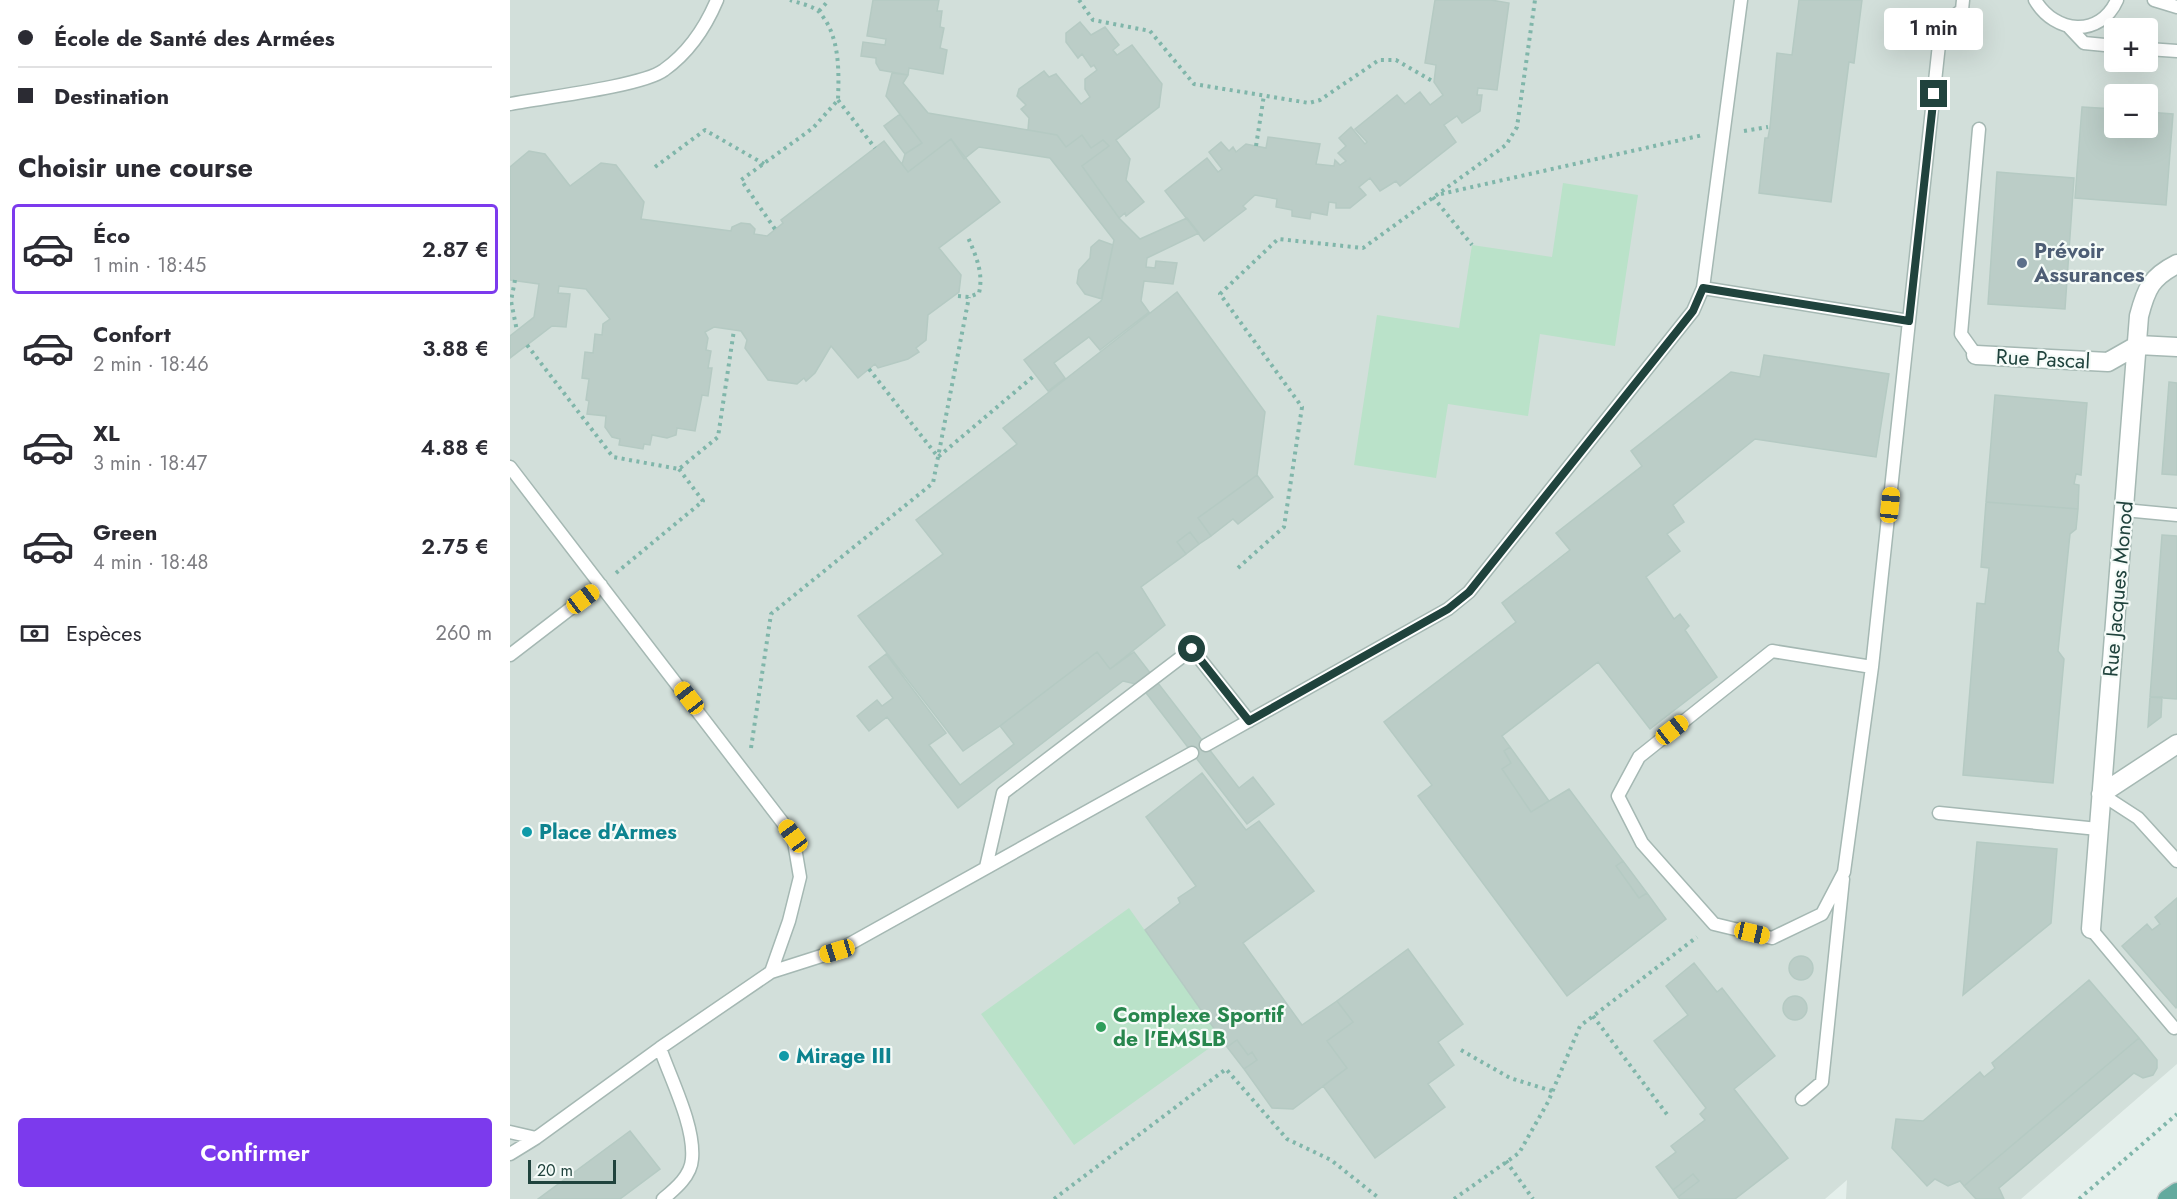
<!DOCTYPE html>
<html lang="fr">
<meta charset="utf-8">
<style>
:root{--surface:#fff;--page:#f7f7f7;--text:#2b2b33;--muted:#7c7c81;--line:#e1e1e2;--accent:#7c3aed}
body{margin:0;font-family:Jost,sans-serif;background:var(--page);color:var(--text);height:100vh;display:flex;flex-direction:column;font-size:22px;white-space:nowrap}
*{box-sizing:border-box;margin:0}
p{font-size:20px;color:var(--muted)}
.icon{flex:none;width:33px;height:33px;fill:none;stroke:currentColor;stroke-width:2;stroke-linecap:round;stroke-linejoin:round}
.map{position:relative;flex:1;overflow:hidden}
.sheet{display:flex;flex-direction:column;background:var(--surface);width:510px}
.sheet>*{flex:none}
.top-card{display:grid;align-content:center;height:132px;padding:0 18px;background:var(--surface)}
.controls{position:absolute;left:1594px;top:18px;display:grid;gap:12px}
.controls a{display:grid;place-items:center;width:54px;height:54px;border-radius:6px;background:var(--surface);box-shadow:0 6px 24px #0002;font-size:30px}
.scale{position:absolute;left:18px;bottom:15px;width:88px;box-sizing:border-box;padding-left:6px;border:3px solid #20433d;border-top:0;font-size:16px;line-height:21px;white-space:nowrap;color:#20433d;-webkit-text-stroke:4px #f5fbf8;paint-order:stroke}
.end{position:absolute;width:27px;height:27px;margin:-14px;border:8px solid #20433d;background:#fff;box-shadow:0 0 0 3px #fff}
.from{border-radius:50%}
.bubble{position:absolute;height:42px;border-radius:6px;background:var(--surface);box-shadow:0 6px 24px #0002;font-size:20px;font-weight:600;line-height:42px;text-align:center}
.car{position:absolute;width:18px;height:36px;margin:-18px -9px;border-radius:8px;box-shadow:0 0 4px 2px #0007;background:linear-gradient(#f5c518 24%,#345 0 40%,#f5c518 0 76%,#345 0 86%,#f5c518 0)}
.top-card b{display:flex;align-items:center;gap:21px;height:57px;font-size:22px}
.top-card b+b{border-top:2px solid var(--line)}
.top-card i{width:15px;height:15px;background:var(--text)}
ul{padding:0;list-style:none}
li{display:flex;align-items:center;gap:18px;height:90px;margin:0 12px 9px;padding:0 6px;border:3px solid transparent;border-radius:6px}
li div{flex:1}
li b{display:block;font-size:22px}
li em{font-style:normal;font-weight:600}
li.selected{border-color:var(--accent)}
li>.icon{width:54px;height:54px;stroke-width:1.5}
h2{padding:0 18px;font-size:27px;line-height:72px}
.pay{display:flex;align-items:center;gap:15px;height:66px;padding:0 18px;font-size:22px}
.pay p{margin-inline-start:auto}
.action{display:flex;gap:12px;margin-top:auto;padding:12px 18px}
.action a{flex:1;height:69px;border-radius:6px;background:var(--accent);color:#fff;font-size:24px;font-weight:600;line-height:69px;text-align:center}
main{display:flex;flex:1;min-height:0}
.map>svg:first-child{display:block}
.built{fill:#d2dfda;fill-rule:evenodd}
.green{fill:#bae2c9}
.building{fill:#bbcdc7;stroke:#b5cac3;stroke-width:1.5}
.lines{fill:none;stroke-linecap:round;stroke-linejoin:round}
.service-casing{stroke:#a5b8b3;stroke-width:15}
.minor-casing{stroke:#a5b8b3;stroke-width:21}
.primary-casing{stroke:#c1cac9;stroke-width:21}
.path{stroke:#80b6aa;stroke-width:4;stroke-dasharray:3 4.5;stroke-linecap:butt}
.service{stroke:#fff;stroke-width:12}
.minor{stroke:#fff;stroke-width:18}
.primary{stroke:#63aa9e;stroke-width:18}
.route{stroke:#20433d;stroke-width:8}
.service-dot{fill:#5c6f8a;stroke:#f5fbf8;stroke-width:2}
.culture-dot{fill:#0f9aa8;stroke:#f5fbf8;stroke-width:2}
.leisure-dot{fill:#2e9e5b;stroke:#f5fbf8;stroke-width:2}
.labels{text-anchor:middle;stroke-width:4.5;stroke-linejoin:round;paint-order:stroke}
.service-label{font-size:21px;font-weight:bold;fill:#4e5e75;stroke:#f5fbf8;text-anchor:start}
.street-label{font-size:21px;fill:#20433d;stroke:#f5fbf8}
.culture-label{font-size:21px;font-weight:bold;fill:#0d838f;stroke:#f5fbf8;text-anchor:start}
.leisure-label{font-size:21px;font-weight:bold;fill:#27864d;stroke:#f5fbf8;text-anchor:start}
</style>
<main>
<section class="sheet">
<div class="top-card">
<b><i class="from"></i>École de Santé des Armées</b>
<b><i></i>Destination</b>
</div>
<h2>Choisir une course</h2>
<ul>
<li class="selected"><svg class="icon" aria-label="car" viewBox="0 0 24 24"><path d="M5 17H2v-5l4-1 3-4h7l3 4 3 1v5h-3M9 17h6M6 11h13"/><circle cx="7" cy="17" r="2"/><circle cx="17" cy="17" r="2"/></svg><div><b>Éco</b><p>1 min · 18:45</p></div><em>2.87 €</em></li>
<li><svg class="icon" aria-label="car" viewBox="0 0 24 24"><path d="M5 17H2v-5l4-1 3-4h7l3 4 3 1v5h-3M9 17h6M6 11h13"/><circle cx="7" cy="17" r="2"/><circle cx="17" cy="17" r="2"/></svg><div><b>Confort</b><p>2 min · 18:46</p></div><em>3.88 €</em></li>
<li><svg class="icon" aria-label="car" viewBox="0 0 24 24"><path d="M5 17H2v-5l4-1 3-4h7l3 4 3 1v5h-3M9 17h6M6 11h13"/><circle cx="7" cy="17" r="2"/><circle cx="17" cy="17" r="2"/></svg><div><b>XL</b><p>3 min · 18:47</p></div><em>4.88 €</em></li>
<li><svg class="icon" aria-label="car" viewBox="0 0 24 24"><path d="M5 17H2v-5l4-1 3-4h7l3 4 3 1v5h-3M9 17h6M6 11h13"/><circle cx="7" cy="17" r="2"/><circle cx="17" cy="17" r="2"/></svg><div><b>Green</b><p>4 min · 18:48</p></div><em>2.75 €</em></li>
</ul>
<div class="pay"><svg class="icon" aria-label="cash" viewBox="0 0 24 24"><path d="M3 7h18v10H3z"/><circle cx="12" cy="12" r="2"/></svg>Espèces<p>260 m</p></div>
<div class="action"><a>Confirmer</a></div>
</section>
<div class="map">
<svg width="1667" height="1199" viewBox="0 0 1667 1199">
<rect width="100%" height="100%" fill="#e4efeb"/>
<path class="built" d="M0,0H1667V1064L1511,1199H1336L1337,1180L1315,1199H0ZM1605,28H1638V62H1605ZM1605,94H1638V128H1605Z"/>
<path class="green" d="M1053,183L1128,195L1105,346L1030,334L1018,416L938,404L926,478L844,465L867,315L949,328L962,245L1042,257Z
M619,908L712,1039L564,1145L471,1014Z"/>
<path class="building" d="M363,0H429L427,11H432L430,27L434,28L430,48L437,50L433,74L399,68L398,75L370,70L366,63V58L351,56L353,42L375,45L376,39L357,36Z
M925,0H981L999,3L987,90L968,88L967,95H972L970,111L952,123L947,116L934,125L946,142L890,186L886,181L870,191L860,178L849,187L856,195L840,208H826V203L819,202L817,215L801,212L800,219L782,216V210L766,207L767,199L745,195L733,206L736,209L694,241L655,191L697,158L708,172L712,169L699,152L711,142L719,151L723,147L726,152L736,144L756,148L758,137L810,144L806,164L824,166L825,160L830,165L836,161L828,153L836,146L829,138L841,127L855,144L857,142L845,129L887,95L895,104L910,92L920,105L933,95L924,82L926,65L915,63Z
M1289,0H1352L1344,63L1339,62L1321,202L1249,193L1255,138H1258L1260,127L1267,53L1282,55Z
M570,22L581,35L595,27L609,45L603,50L607,55L622,45L652,84L649,107L606,140L620,159L616,180L634,202L616,216L615,213L609,218L572,166L599,146L593,140L581,148L572,135L556,147L547,135L518,130L519,118L511,109L516,105L507,96L509,89L534,71L539,77L546,74L571,104L580,97L575,89V79L587,70L584,65L581,67L572,54L568,58L556,42V33Z
M382,73L398,75L393,83L418,113L547,135L556,147L572,135L581,148L593,140L599,146L572,166L609,218L630,239L677,218L689,233L637,258L636,267L645,268L646,261L667,263L663,284L634,281L631,301L639,312L590,350L579,337L544,363L555,378L538,391L514,360L591,301L604,240L540,158L469,147L454,159L441,139L398,172L392,164L395,154L412,143L376,96Z
M1572,107L1605,109V128H1638V112L1663,114L1656,205L1565,198Z
M390,114L412,143L395,154L374,126Z
M441,139L490,202L429,248L451,275L449,292L418,315L416,340L406,348L409,352L398,359L368,368L365,364L348,378L321,346L305,373L296,381L294,378L287,384L258,380L235,348L237,340L231,331L204,327L195,332L198,338L196,350L201,351L198,368H202L198,396L192,395L185,431L167,428L166,435L157,438L142,435L140,445L134,444L133,449L109,445L110,439L102,437L95,427L96,416L77,414L79,401L76,400L79,379L72,378L75,352L83,353L85,334L92,335L93,324L100,319L76,289L49,286L48,293L60,294L56,327L42,326L0,358V336L24,317L29,284L0,280V167L19,151L35,154L60,186L91,163L106,165L134,202L131,219L221,231L222,227L231,223L240,224L245,229L244,234L257,236L273,223L271,220L374,141L398,172Z
M1487,172L1564,178L1555,309L1478,304Z
M589,240L603,245L592,299L575,294L567,283L569,270L580,258L581,247Z
M667,292L755,412L747,475L688,518L701,536L689,544L680,532L667,542L676,554L631,587L655,625L600,669L587,652L490,726L453,751L348,616L433,554L406,520L507,444L493,428Z
M1254,355L1379,374L1366,457L1245,439L1163,505L1174,522L1157,534L1170,551L1136,577L1164,619L1170,614L1179,626L1175,630L1207,677L1140,729L1088,662L992,736L1000,747L994,751L1001,763L992,769L1021,812L1059,789L1113,861L1106,866L1129,898L1137,893L1156,919L1057,996L908,796L922,785L874,722L1006,622L992,603L1060,550L1046,533L1132,466L1121,451L1221,372L1250,377Z
M1659,382L1667,383V475L1652,474Z
M1485,395L1577,403L1571,475L1566,474L1564,484L1569,485L1568,509L1476,502Z
M747,475L763,497L728,524L723,519L701,536L688,518Z
M1476,502L1568,509L1566,529L1560,534L1548,651L1554,659L1543,783L1453,775L1467,603L1475,604L1479,568L1471,567Z
M680,532L689,544L676,554L667,542Z
M1652,535L1667,536V699L1640,697Z
M587,652L600,669L624,652L729,788L743,777L764,804L737,824L630,685L613,681L448,808L377,717L359,731L347,716L367,700L372,706L383,698L359,667L376,654L436,733L419,745L450,785L504,744L490,726Z
M1640,697H1652L1651,717L1638,727Z
M1000,747L1039,801L1021,812L992,769L1001,763L994,751Z
M692,773L736,830L749,821L804,891L733,943L792,1025L827,1001L843,1022L817,1041L837,1068L783,1109L762,1108L734,1069L747,1060L742,1052L738,1055L727,1040L717,1047L635,930L670,903L668,898L686,886L636,817Z
M1467,842L1547,849L1541,923L1453,995Z
M1113,861L1137,893L1129,898L1106,866Z
M1667,898V1007L1666,1008L1612,946L1637,924L1642,930L1650,924L1645,917Z
M898,949L953,1024L928,1042L944,1065L918,1084L935,1107L865,1158L813,1086L837,1068L817,1041L843,1022L827,1001Z
M1279 968a12 12 0 1 1 24 0a12 12 0 1 1-24 0Z
M1184,963L1207,992L1212,988L1265,1056L1224,1089L1278,1158L1225,1199H1170L1168,1197L1189,1181L1183,1174L1163,1190L1146,1167L1166,1152L1161,1146L1195,1120L1190,1114L1196,1108L1144,1041L1178,1015L1156,986Z
M1579,980L1629,1038L1454,1186L1450,1181L1438,1186L1425,1179L1417,1186L1382,1148L1386,1119L1413,1121L1470,1072L1474,1077L1485,1068L1482,1063Z
M1273 1008a12 12 0 1 1 24 0a12 12 0 1 1-24 0Z
M1629,1038L1647,1060V1068L1643,1075L1633,1078L1624,1073L1489,1188L1494,1199H1466L1454,1186Z
M727,1040L738,1055L742,1052L747,1060L734,1069L717,1047Z
M120,1131L150,1169L110,1199H28Z
M1183,1174L1189,1181L1168,1197L1163,1190Z"/>
<g class="lines">
<g class="service-casing">
<path id="service" d="M1525,0C1545,34 1590,38 1607,0
M1644,0L1667,7
M1558,26L1574,43L1605,46
M1638,49L1667,51
M0,104C32,98 133,86 154,70C178,53 196,26 207,0
M1193,288L1231,0
M1399,321L1431,26L1452,10L1453,0
M1466,355L1451,334L1469,129
M0,467L283,836L290,877L279,921L261,972
M1614,510L1667,515
M0,655L91,585
M696,745L938,609L959,592L1183,311L1193,288L1399,321L1362,667L1262,651L1129,757L1108,796L1132,843L1204,924L1262,938L1312,914L1334,872L1362,667
M1591,794L1628,818L1667,861
M1429,813L1588,829
M476,867L493,793L682,649L739,721
M1581,929L1664,1028
M150,1048C161,1080 185,1126 182,1159C181,1176 165,1189 153,1199
M1292,1099L1312,1082L1333,879
M0,1132L26,1138
M0,1154L26,1138L150,1048L261,972L327,951L682,753"/>
</g>
<g class="minor-casing">
<path id="minor" d="M1466,355L1598,362L1628,345L1667,347
M1591,794L1667,744
M1581,929L1629,316C1636,289 1641,277 1667,264"/>
</g>
<g class="primary-casing">
<path id="primary" d="M1657,1199L1667,1192"/>
</g>
<path class="path" d="M569,0L583,20L640,31L684,84L799,103L810,100L869,60H886L924,82
M309,11L319,0
M328,100L365,148
M1234,131L1258,127
M746,146L754,95
M145,167L195,130L254,164
M931,194L1193,135
M923,197L962,245
M265,229L231,180L303,128L328,100C329,71 330,36 310,13C305,6 288,3 280,0
M5,280L1,301L7,331
M448,296L459,297L469,293C474,272 465,254 457,235
M17,345L103,457L169,469L208,437L224,330
M359,369L428,457L525,375
M728,568L774,527L792,407L710,294L768,239L853,248L996,145L1007,127L1025,0
M106,573L193,501L169,469
M241,748L261,614L423,483L459,297
M1083,1016L1159,1117
M951,1050L1000,1078L1042,1091
M996,1161L1023,1199
M544,1199L716,1069L777,1139L821,1160L870,1199
M944,1199L1009,1153L1038,1102L1070,1026L1187,937
M1569,1199L1667,1114"/>
<use href="#service" class="service"/>
<use href="#minor" class="minor"/>
<use href="#primary" class="primary"/>
</g>
<g class="lines">
<path class="route" d="M682,649L739,721L938,609L959,592L1168,330L1183,311L1193,288L1399,321L1424,94"/>
</g>
<circle class="service-dot" cx="1512" cy="263" r="6"/>
<g class="culture-dot">
<circle cx="17" cy="832" r="6"/>
<circle cx="274" cy="1056" r="6"/>
</g>
<circle class="leisure-dot" cx="591" cy="1027" r="6"/>
<g class="labels">
<g class="service-label">
<text x="1524" y="258">Prévoir<tspan x="1524" dy="24">Assurances</tspan></text>
</g>
<g class="street-label">
<text transform="translate(1533 359) rotate(3)" y="7">Rue Pascal</text>
<text transform="translate(1608 589) rotate(-85)" y="7">Rue Jacques Monod</text>
</g>
<g class="culture-label">
<text x="29" y="839">Place d'Armes</text>
<text x="286" y="1063">Mirage III</text>
</g>
<g class="leisure-label">
<text x="603" y="1022">Complexe Sportif<tspan x="603" dy="24">de l'EMSLB</tspan></text>
</g>
</g>
</svg>
<div class="controls">
<a>+</a>
<a>−</a>
</div>
<div class="scale">20 m</div>
<i class="end from" style="left:682px;top:649px"></i>
<i class="end" style="left:1424px;top:94px"></i>
<div class="bubble" style="left:1374px;top:8px;width:99px">1 min</div>
<i class="car" style="left:1380px;top:505px;rotate:6deg"></i>
<i class="car" style="left:73px;top:599px;rotate:53deg"></i>
<i class="car" style="left:179px;top:698px;rotate:322deg"></i>
<i class="car" style="left:1162px;top:730px;rotate:52deg"></i>
<i class="car" style="left:283px;top:836px;rotate:324deg"></i>
<i class="car" style="left:1242px;top:933px;rotate:103deg"></i>
<i class="car" style="left:327px;top:951px;rotate:253deg"></i>
</div>
</main>
